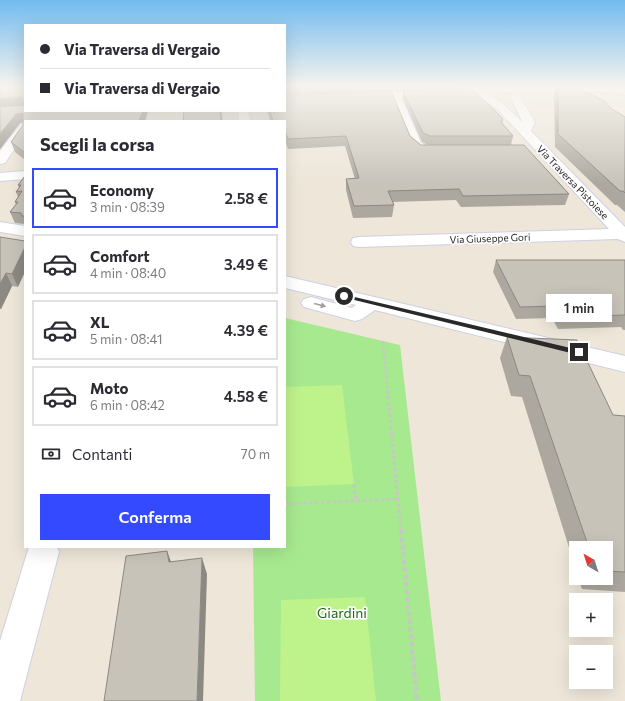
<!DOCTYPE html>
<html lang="it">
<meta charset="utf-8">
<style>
:root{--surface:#fff;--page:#f2f2f3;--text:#2b2b33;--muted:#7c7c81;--line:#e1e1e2;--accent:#344aff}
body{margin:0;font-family:Commissioner,sans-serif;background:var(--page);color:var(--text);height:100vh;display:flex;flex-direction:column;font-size:15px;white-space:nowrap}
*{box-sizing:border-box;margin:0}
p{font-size:13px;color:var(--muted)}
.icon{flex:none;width:22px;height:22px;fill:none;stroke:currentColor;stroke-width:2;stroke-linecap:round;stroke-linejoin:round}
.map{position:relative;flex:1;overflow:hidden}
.details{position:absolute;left:24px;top:120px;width:262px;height:428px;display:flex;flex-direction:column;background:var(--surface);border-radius:0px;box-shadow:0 4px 16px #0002}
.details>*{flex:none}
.hud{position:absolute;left:24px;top:24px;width:262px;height:88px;border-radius:0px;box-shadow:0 4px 16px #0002;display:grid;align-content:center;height:88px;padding:0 16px;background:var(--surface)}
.needle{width:26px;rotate:321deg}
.buttons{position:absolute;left:569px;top:541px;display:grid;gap:8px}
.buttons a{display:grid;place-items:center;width:44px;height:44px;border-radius:0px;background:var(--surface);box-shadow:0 4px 16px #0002;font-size:20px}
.end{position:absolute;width:18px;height:18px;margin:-9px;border:5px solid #292929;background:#fff;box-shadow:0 0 0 2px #fff}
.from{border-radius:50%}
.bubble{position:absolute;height:28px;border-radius:0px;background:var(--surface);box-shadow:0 4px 16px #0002;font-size:13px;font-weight:600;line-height:28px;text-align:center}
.hud b{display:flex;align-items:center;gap:14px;height:38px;font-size:15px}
.hud b+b{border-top:1px solid var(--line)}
.hud i{width:10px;height:10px;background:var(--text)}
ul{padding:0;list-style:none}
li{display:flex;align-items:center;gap:12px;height:60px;margin:0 8px 6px;padding:0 8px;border:2px solid var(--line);border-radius:0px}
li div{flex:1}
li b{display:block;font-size:15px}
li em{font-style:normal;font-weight:600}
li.current{border-color:var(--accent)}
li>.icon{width:36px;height:36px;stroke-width:1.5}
h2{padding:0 16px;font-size:18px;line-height:48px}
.pay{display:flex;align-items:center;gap:10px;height:44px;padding:0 16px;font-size:15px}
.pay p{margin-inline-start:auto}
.button{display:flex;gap:8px;margin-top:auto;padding:8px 16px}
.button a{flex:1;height:46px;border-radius:0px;background:var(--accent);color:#fff;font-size:16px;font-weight:600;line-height:46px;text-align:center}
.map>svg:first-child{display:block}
.green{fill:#a7e98f}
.pitch{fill:#bef28a}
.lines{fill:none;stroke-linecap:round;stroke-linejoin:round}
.minor-casing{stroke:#ced0e4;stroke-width:2}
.tertiary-casing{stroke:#ced0e4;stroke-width:2}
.secondary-casing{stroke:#ced0e4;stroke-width:2}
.path-far2{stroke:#c7c7c7;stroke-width:2.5;stroke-dasharray:3 2;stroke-linecap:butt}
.path-far1{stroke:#c7c7c7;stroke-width:3;stroke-dasharray:3.5 2.5;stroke-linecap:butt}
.path{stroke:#c7c7c7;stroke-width:4;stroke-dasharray:4.5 3;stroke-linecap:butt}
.minor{fill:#fff;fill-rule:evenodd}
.tertiary{fill:#fff;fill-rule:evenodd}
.secondary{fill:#fff;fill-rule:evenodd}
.wall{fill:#aca89f}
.shaded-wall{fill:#8c8882}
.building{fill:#c8c3b9;stroke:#8c8882}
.oneway{fill:#9f9f9f}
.route{fill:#292929}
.labels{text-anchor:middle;stroke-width:3.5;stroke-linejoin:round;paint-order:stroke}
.far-street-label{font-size:10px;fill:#292929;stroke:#fff}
.near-park-label{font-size:14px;fill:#1e6c12;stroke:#fff}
</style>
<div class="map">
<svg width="625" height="701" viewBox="0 0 625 701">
<rect width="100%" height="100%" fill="#ede6d9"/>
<path class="green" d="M285,318L400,345L441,701H255L253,547H285Z"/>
<path class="pitch" d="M342,385L354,484L285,487V387Z
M365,597L376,701H280L281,600Z"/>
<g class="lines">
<g class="minor-casing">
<path id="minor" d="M524,86L529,89L520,96L535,122L531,131L625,227V242L618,239L359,247L353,246L351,242L353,238L359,237L609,229L500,112L477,94L479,92C490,89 515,115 523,123L510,96L513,91Z
M395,91L400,94L421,143L428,147L441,149L443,152L441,155H425L412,148L390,94Z
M238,111H248L251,121H239Z
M25,123V134L5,163L0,164V151L21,124Z
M25,171V179L0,181V173Z
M0,222L25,226V236L0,232Z
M285,276L625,356V372L375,310L362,319L355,321L304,307L301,303L304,299L311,297L352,308L356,305L285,288Z
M29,547H57L59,552L20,701H0V641Z"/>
</g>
<g class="tertiary-casing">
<path id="tertiary" d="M467,86H568C557,96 517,90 502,93C495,94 489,98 481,97C475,96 468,94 464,89ZM480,87L481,88L490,90L476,89Z
M434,90L439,93L437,95L362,99L357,96L362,93Z"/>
</g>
<g class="secondary-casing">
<path id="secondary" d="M540,86L614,87L625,89V95L603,92L537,91L535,89Z"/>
</g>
<path class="path-far2" d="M383,341L388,397"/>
<path class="path-far1" d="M388,396L401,531
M354,484L356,501
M285,504L398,499"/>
<path class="path" d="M401,530L417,701"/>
<use href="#minor" class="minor"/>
<use href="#tertiary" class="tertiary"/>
<use href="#secondary" class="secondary"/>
</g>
<path class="wall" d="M0,86H25V111H148L145,121H25V160L15,152L11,142L23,125V122L20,123L0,149Z
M285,86H462L461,88L391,91L410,136L421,145H428L422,142L403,99V91L503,119L502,124L513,136L511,145H462L569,194L565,205L461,207L456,200L392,202L394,205L392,217L353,218L346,190V179H355L345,146L288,149L285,141V121H270L267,111H285L386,91L285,94Z
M556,86H574L625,117V212L617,205H615L555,147L554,93Z
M222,111L223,121H183Z
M25,176V224L15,223L10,212L16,205L15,202L18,197L16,192L19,188L18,185Z
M0,237L18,287L12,286L1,309H0Z
M496,260H625V330H623L621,327L558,329L552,318L516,319L493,272Z
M507,337L613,415L625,416V592L582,589L578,578H606V548H576V570L522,397L511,396L500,358Z"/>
<path class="shaded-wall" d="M22,97L25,106L0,108V99Z
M143,111H148L145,121H139Z
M23,113L25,122L20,123L0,149V134L16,114Z
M25,247V272L18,287L12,274Z
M6,273L12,286L1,309L0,308V284Z
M167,551L173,567L169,562Z
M202,558L207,574L203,701H197Z"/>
<path class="building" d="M0,86H25V101H23L22,97L0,99Z
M558,86H574L604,101L612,109L625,117V193L623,191H620L558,134Z
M471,88L503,119L501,122L513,136H430L423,133L403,91Z
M391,91L410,136L421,145H524L569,194L463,196L459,189L388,191L394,205L354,206L346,179L359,178L346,136L288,139L285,132V121H273L270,111H285V95Z
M25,105V111H143L139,121H25V153L11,142L23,125V113L16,114L0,134V107Z
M184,111H222V112H220L221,121H183Z
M25,176V216H22L21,213L10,212L18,202H15L22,191L16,192L21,185H18Z
M0,237L25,241V247L12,274L6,273L0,284Z
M496,260H625V315L563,317L556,306L520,307Z
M507,337L577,340L613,415L625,416V572L606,571V548H589L530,376L519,375Z
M167,551L169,562L202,558L197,701H104L126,556Z"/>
<defs><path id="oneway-solid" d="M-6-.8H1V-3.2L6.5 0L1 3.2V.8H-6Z"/></defs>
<use class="oneway" href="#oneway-solid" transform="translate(320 305) rotate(15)"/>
<linearGradient id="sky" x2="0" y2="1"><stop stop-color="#71bbef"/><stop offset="0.47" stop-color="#f7f4ee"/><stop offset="1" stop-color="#f7f4ee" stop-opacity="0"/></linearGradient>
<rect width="625" height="184" fill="url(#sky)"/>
<path class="route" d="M342,294L579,350L583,352L579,355L342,297Z"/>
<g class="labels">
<g class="far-street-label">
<text transform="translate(573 182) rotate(46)" y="4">Via Traversa Pistoiese</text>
<text transform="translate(490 238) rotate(-2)" y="4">Via Giuseppe Gori</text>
</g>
<g class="near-park-label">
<text x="342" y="618">Giardini</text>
</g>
</g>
</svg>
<div class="buttons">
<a><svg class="needle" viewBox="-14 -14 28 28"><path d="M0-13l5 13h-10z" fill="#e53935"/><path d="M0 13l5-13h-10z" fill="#7c7c81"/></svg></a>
<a>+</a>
<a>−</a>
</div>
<i class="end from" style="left:344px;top:296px"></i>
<i class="end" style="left:579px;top:352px"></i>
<div class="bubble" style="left:546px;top:294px;width:66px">1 min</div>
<div class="hud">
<b><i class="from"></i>Via Traversa di Vergaio</b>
<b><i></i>Via Traversa di Vergaio</b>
</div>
<section class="details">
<h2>Scegli la corsa</h2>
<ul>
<li class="current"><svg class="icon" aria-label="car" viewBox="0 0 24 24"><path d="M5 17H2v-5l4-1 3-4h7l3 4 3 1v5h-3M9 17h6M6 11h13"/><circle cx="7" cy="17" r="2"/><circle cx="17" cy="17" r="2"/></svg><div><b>Economy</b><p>3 min · 08:39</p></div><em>2.58 €</em></li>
<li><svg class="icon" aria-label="car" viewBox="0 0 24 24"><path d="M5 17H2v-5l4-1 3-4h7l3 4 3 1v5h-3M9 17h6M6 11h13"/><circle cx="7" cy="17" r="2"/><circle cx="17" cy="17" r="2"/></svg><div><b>Comfort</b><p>4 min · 08:40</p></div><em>3.49 €</em></li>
<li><svg class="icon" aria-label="car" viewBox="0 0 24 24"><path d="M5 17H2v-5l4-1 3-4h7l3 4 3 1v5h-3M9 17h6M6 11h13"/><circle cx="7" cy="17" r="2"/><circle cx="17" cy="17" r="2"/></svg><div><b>XL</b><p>5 min · 08:41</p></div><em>4.39 €</em></li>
<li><svg class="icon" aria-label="car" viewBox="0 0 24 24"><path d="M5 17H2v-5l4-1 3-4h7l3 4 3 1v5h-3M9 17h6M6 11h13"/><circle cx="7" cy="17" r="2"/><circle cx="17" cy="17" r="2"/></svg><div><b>Moto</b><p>6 min · 08:42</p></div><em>4.58 €</em></li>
</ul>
<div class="pay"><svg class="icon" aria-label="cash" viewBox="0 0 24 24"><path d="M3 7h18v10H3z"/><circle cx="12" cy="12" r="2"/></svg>Contanti<p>70 m</p></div>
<div class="button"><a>Conferma</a></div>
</section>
</div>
